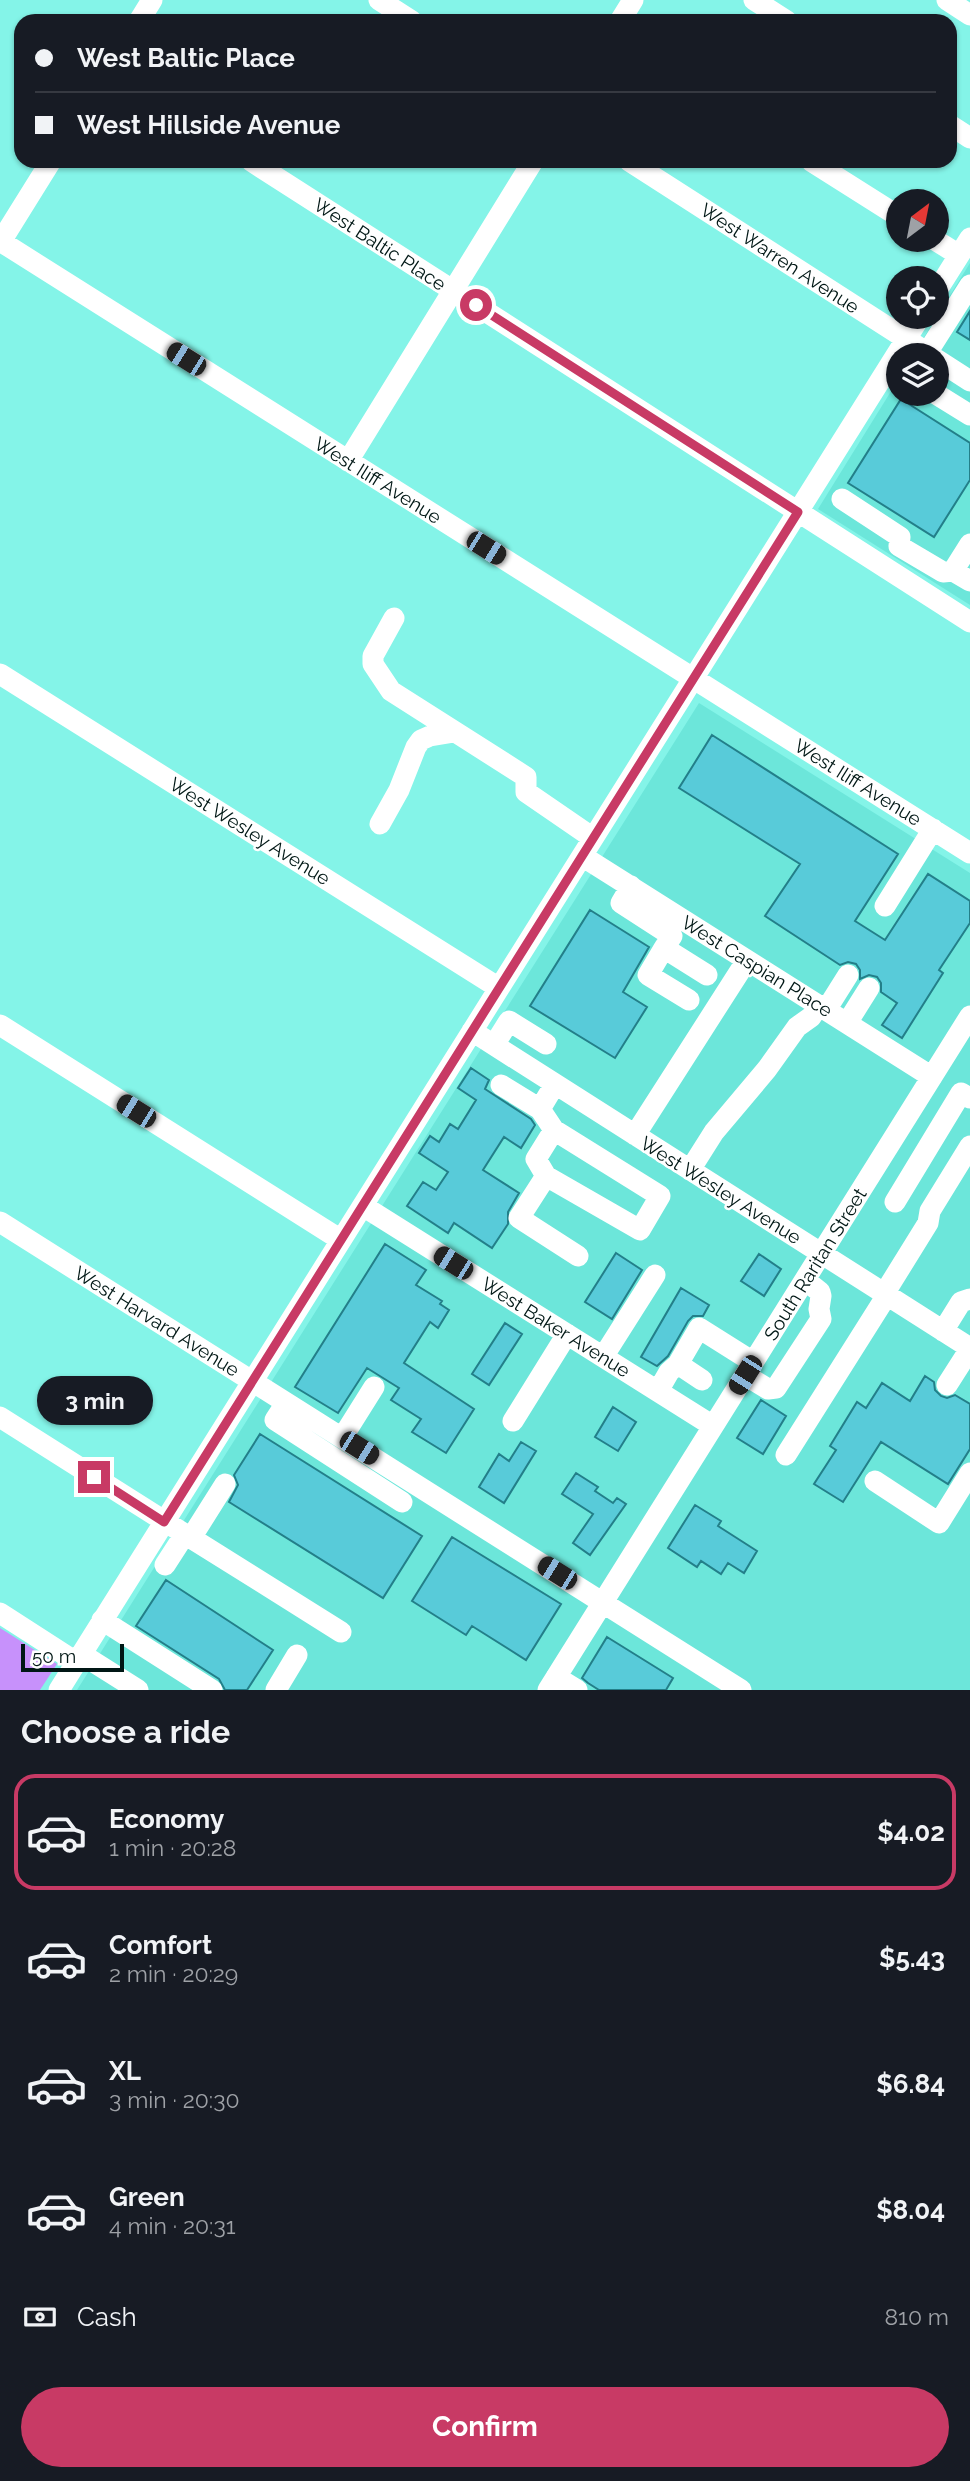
<!DOCTYPE html>
<meta charset="utf-8">
<style>
:root{--surface:#171b24;--page:#242831;--text:#f1f3f6;--muted:#9ea1a6;--line:#363941;--accent:#c83a65}
body{margin:0;font-family:Raleway,sans-serif;background:var(--page);color:var(--text);height:100vh;display:flex;flex-direction:column;font-size:26px;white-space:nowrap}
*{box-sizing:border-box;margin:0}
p{font-size:23px;color:var(--muted)}
.icon{flex:none;width:38px;height:38px;fill:none;stroke:currentColor;stroke-width:2;stroke-linecap:round;stroke-linejoin:round}
.map{position:relative;height:1690px;overflow:hidden}
.sheet{display:flex;flex-direction:column;background:var(--surface);flex:1}
.sheet>*{flex:none}
.guide{position:absolute;left:14px;top:14px;width:943px;height:154px;border-radius:21px;box-shadow:0 2px 5px #0004;display:grid;align-content:center;height:154px;padding:0 21px;background:var(--surface)}
.needle{width:46px;rotate:32deg}
.buttons{position:absolute;left:886px;top:189px;display:grid;gap:14px}
.buttons a{display:grid;place-items:center;width:63px;height:63px;border-radius:50%;background:var(--surface);box-shadow:0 2px 5px #0004;font-size:35px}
.scale{position:absolute;left:21px;bottom:18px;width:103px;box-sizing:border-box;padding-left:7px;border:4px solid #001715;border-top:0;font-size:19px;line-height:24px;white-space:nowrap;color:#001715;-webkit-text-stroke:5px #fff;paint-order:stroke}
.end{position:absolute;width:32px;height:32px;margin:-16px;border:9px solid #c83a65;background:#fff;box-shadow:0 0 0 4px #fff}
.from{border-radius:50%}
.bubble{position:absolute;height:49px;border-radius:24px;background:var(--surface);box-shadow:0 2px 5px #0004;font-size:23px;font-weight:700;line-height:49px;text-align:center}
.car{position:absolute;width:21px;height:42px;margin:-21px -10px;border-radius:9px;box-shadow:0 0 5px 2px #0007;background:linear-gradient(#222 24%,#8ab4d8 0 40%,#222 0 76%,#8ab4d8 0 86%,#222 0)}
.guide b{display:flex;align-items:center;gap:24px;height:66px;font-size:26px}
.guide b+b{border-top:2px solid var(--line)}
.guide i{width:18px;height:18px;background:var(--text)}
ul{padding:0;list-style:none}
li{display:flex;align-items:center;gap:21px;height:116px;margin:0 14px 10px;padding:0 7px;border:4px solid transparent;border-radius:21px}
li div{flex:1}
li b{display:block;font-size:26px}
li em{font-style:normal;font-weight:700}
li.current{border-color:var(--accent)}
li>.icon{width:63px;height:63px;stroke-width:1.5}
h2{padding:0 21px;font-size:32px;line-height:84px}
.pay{display:flex;align-items:center;gap:18px;height:77px;padding:0 21px;font-size:26px}
.pay p{margin-inline-start:auto}
.cta{display:flex;gap:14px;margin-top:auto;padding:14px 21px}
.cta a{flex:1;height:80px;border-radius:42px;background:var(--accent);color:#fff;font-size:28px;font-weight:700;line-height:80px;text-align:center}
.map>svg:first-child{display:block}
.built{fill:#6ce6da}
.green{fill:#c791fb}
.building{fill:#58cbd9;stroke:#237f89;stroke-width:2}
.lines{fill:none;stroke-linecap:round;stroke-linejoin:round}
.minor{stroke:#fff;stroke-width:21}
.route{stroke:#c83a65;stroke-width:9}
.labels{text-anchor:middle;stroke-width:5;stroke-linejoin:round;paint-order:stroke}
.street-label{font-size:19px;fill:#001715;stroke:#fff}
</style>
<div class="map">
<svg width="970" height="1690" viewBox="0 0 970 1690">
<rect width="100%" height="100%" fill="#84f4e8"/>
<path class="built" d="M970,263V605L818,509L898,380V394H936V355H913Z
M699,703L970,873V1690H77Z"/>
<path class="green" d="M0,1628L57,1664L40,1690H0Z"/>
<path class="building" d="M970,311V340L957,332Z
M901,399L970,443V480L934,537L848,483Z
M712,735L898,854L855,921L885,940L928,874L970,901V923L939,970L943,973L902,1038L882,1025L897,1003L881,992V983L877,977L869,975L860,979V970L856,964L848,962L840,965L765,916L800,864L679,788Z
M590,910L649,947L623,992L647,1007L615,1058L530,1006Z
M471,1068L489,1080L485,1089L531,1119L535,1125L521,1148L504,1137L483,1170L519,1193L508,1212V1224L492,1248L454,1223L448,1233L407,1206L423,1182L436,1190L448,1172L419,1153L430,1136L439,1142L450,1124L458,1129L476,1100L458,1088Z
M385,1244L426,1270L416,1285L442,1301L440,1304L449,1310L438,1328L430,1322L404,1363L474,1409L446,1453L412,1432L421,1419L391,1400L399,1388L367,1368L338,1413L295,1387Z
M616,1253L642,1270L612,1319L585,1302Z
M759,1254L781,1269L764,1296L741,1281Z
M681,1288L709,1305L703,1316H693L688,1321L668,1356L657,1366L641,1357Z
M505,1323L522,1334L489,1385L472,1374Z
M925,1376L934,1382L935,1390L941,1396L947,1398L955,1395L970,1404V1449L948,1484L881,1442L843,1502L814,1484L836,1450L830,1446L857,1402L866,1408L882,1383L910,1401Z
M761,1400L786,1416L763,1454L737,1438Z
M613,1407L636,1422L618,1451L595,1437Z
M260,1434L422,1536L383,1598L229,1502L238,1485L234,1475Z
M521,1442L536,1451L504,1503L479,1487L499,1454L509,1461Z
M576,1473L598,1487L595,1491L613,1503L617,1498L626,1504L590,1555L573,1543L593,1514L562,1494Z
M695,1505L721,1521L718,1526L757,1551L744,1573L728,1563L721,1574L701,1561L697,1567L668,1548Z
M452,1537L561,1604L526,1660L472,1626L466,1635L412,1601Z
M166,1580L273,1650L247,1690H225L219,1679L136,1626Z
M607,1637L673,1678L666,1690H599L588,1683L582,1678Z"/>
<g class="lines">
<path class="minor" d="M379,0L412,21
M754,0L787,21
M947,0L970,15
M139,21L152,0
M620,21L633,0
M950,125L970,138
M251,161L970,622
M629,161L931,355
M811,161L898,216
M935,240L959,255
M0,241L970,853
M0,243L51,161
M936,292L970,238
M927,353L970,285
M936,359L970,381
M936,394L970,415
M348,461L533,161
M842,499L900,537L899,546L943,572L953,571L970,581
M953,571L970,544
M394,618L373,656V664L391,691L526,777V792L593,838
M0,674L499,988
M380,824L399,790L416,747L421,740L430,736L454,732
M582,856L932,1077
M631,886L621,903L672,936L664,948L707,975
M885,906L933,829
M664,948L648,975L689,1000
M826,1010L848,975
M847,1023L869,988
M0,1025L341,1240
M472,1031L970,1348
M494,1045L509,1021L546,1044
M501,1085L540,1109
M554,1130L536,1159L546,1176L640,1230L660,1196L554,1130L540,1109L555,1084
M635,1135L747,960
M690,1170L714,1132L767,1069L797,1027L811,1017L819,1005
M546,1176L519,1218L578,1256
M895,1202L961,1093L970,1098
M363,1206L713,1426
M0,1222L741,1690
M884,1294L928,1223L930,1211L970,1146
M943,1331L961,1302L970,1299
M603,1357L655,1275
M678,1364L702,1380
M745,1375L768,1389L776,1388L821,1319L819,1309L821,1296L820,1292L805,1280
M947,1385L970,1349
M658,1391L669,1372L678,1364L699,1328L753,1362
M286,1403L275,1420L402,1502
M0,1417L191,1538L225,1484
M513,1421L567,1334
M342,1438L374,1387
M786,1455L887,1295
M875,1481L939,1523L970,1473
M191,1538L341,1632
M165,1565L185,1534
M0,1613L76,1662
M102,1620L212,1690
M81,1654L138,1690
M556,1677L577,1690
M59,1690L920,317
M276,1690L297,1655
M548,1690L970,1016"/>
</g>
<g class="lines">
<path class="route" d="M94,1477L164,1522L798,512L476,305"/>
</g>
<g class="labels">
<g class="street-label">
<text transform="translate(380 244) rotate(33)" y="7">West Baltic Place</text>
<text transform="translate(780 258) rotate(33)" y="7">West Warren Avenue</text>
<text transform="translate(378 480) rotate(32)" y="7">West Iliff Avenue</text>
<text transform="translate(858 782) rotate(32)" y="7">West Iliff Avenue</text>
<text transform="translate(250 831) rotate(32)" y="7">West Wesley Avenue</text>
<text transform="translate(757 966) rotate(32)" y="7">West Caspian Place</text>
<text transform="translate(721 1190) rotate(32)" y="7">West Wesley Avenue</text>
<text transform="translate(815 1264) rotate(-58)" y="7">South Raritan Street</text>
<text transform="translate(157 1321) rotate(32)" y="7">West Harvard Avenue</text>
<text transform="translate(556 1327) rotate(32)" y="7">West Baker Avenue</text>
</g>
</g>
</svg>
<div class="buttons">
<a><svg class="needle" viewBox="-14 -14 28 28"><path d="M0-13l5 13h-10z" fill="#e53935"/><path d="M0 13l5-13h-10z" fill="#9ea1a6"/></svg></a>
<a><svg class="icon" aria-label="locate" viewBox="0 0 24 24"><circle cx="12" cy="12" r="6"/><path d="M12 2v4M12 18v4M2 12h4M18 12h4"/></svg></a>
<a><svg class="icon" aria-label="layers" viewBox="0 0 24 24"><path d="M12 4l9 5-9 5-9-5zM3 14l9 5 9-5"/></svg></a>
</div>
<div class="scale">50 m</div>
<i class="end from" style="left:476px;top:305px"></i>
<i class="end" style="left:94px;top:1477px"></i>
<div class="bubble" style="left:37px;top:1376px;width:116px">3 min</div>
<i class="car" style="left:186px;top:359px;rotate:302deg"></i>
<i class="car" style="left:486px;top:548px;rotate:122deg"></i>
<i class="car" style="left:136px;top:1111px;rotate:302deg"></i>
<i class="car" style="left:453px;top:1263px;rotate:302deg"></i>
<i class="car" style="left:745px;top:1375px;rotate:212deg"></i>
<i class="car" style="left:359px;top:1448px;rotate:122deg"></i>
<i class="car" style="left:557px;top:1573px;rotate:302deg"></i>
<div class="guide">
<b><i class="from"></i>West Baltic Place</b>
<b><i></i>West Hillside Avenue</b>
</div>
</div>
<section class="sheet">
<h2>Choose a ride</h2>
<ul>
<li class="current"><svg class="icon" aria-label="car" viewBox="0 0 24 24"><path d="M5 17H2v-5l4-1 3-4h7l3 4 3 1v5h-3M9 17h6M6 11h13"/><circle cx="7" cy="17" r="2"/><circle cx="17" cy="17" r="2"/></svg><div><b>Economy</b><p>1 min · 20:28</p></div><em>$4.02</em></li>
<li><svg class="icon" aria-label="car" viewBox="0 0 24 24"><path d="M5 17H2v-5l4-1 3-4h7l3 4 3 1v5h-3M9 17h6M6 11h13"/><circle cx="7" cy="17" r="2"/><circle cx="17" cy="17" r="2"/></svg><div><b>Comfort</b><p>2 min · 20:29</p></div><em>$5.43</em></li>
<li><svg class="icon" aria-label="car" viewBox="0 0 24 24"><path d="M5 17H2v-5l4-1 3-4h7l3 4 3 1v5h-3M9 17h6M6 11h13"/><circle cx="7" cy="17" r="2"/><circle cx="17" cy="17" r="2"/></svg><div><b>XL</b><p>3 min · 20:30</p></div><em>$6.84</em></li>
<li><svg class="icon" aria-label="car" viewBox="0 0 24 24"><path d="M5 17H2v-5l4-1 3-4h7l3 4 3 1v5h-3M9 17h6M6 11h13"/><circle cx="7" cy="17" r="2"/><circle cx="17" cy="17" r="2"/></svg><div><b>Green</b><p>4 min · 20:31</p></div><em>$8.04</em></li>
</ul>
<div class="pay"><svg class="icon" aria-label="cash" viewBox="0 0 24 24"><path d="M3 7h18v10H3z"/><circle cx="12" cy="12" r="2"/></svg>Cash<p>810 m</p></div>
<div class="cta"><a>Confirm</a></div>
</section>
